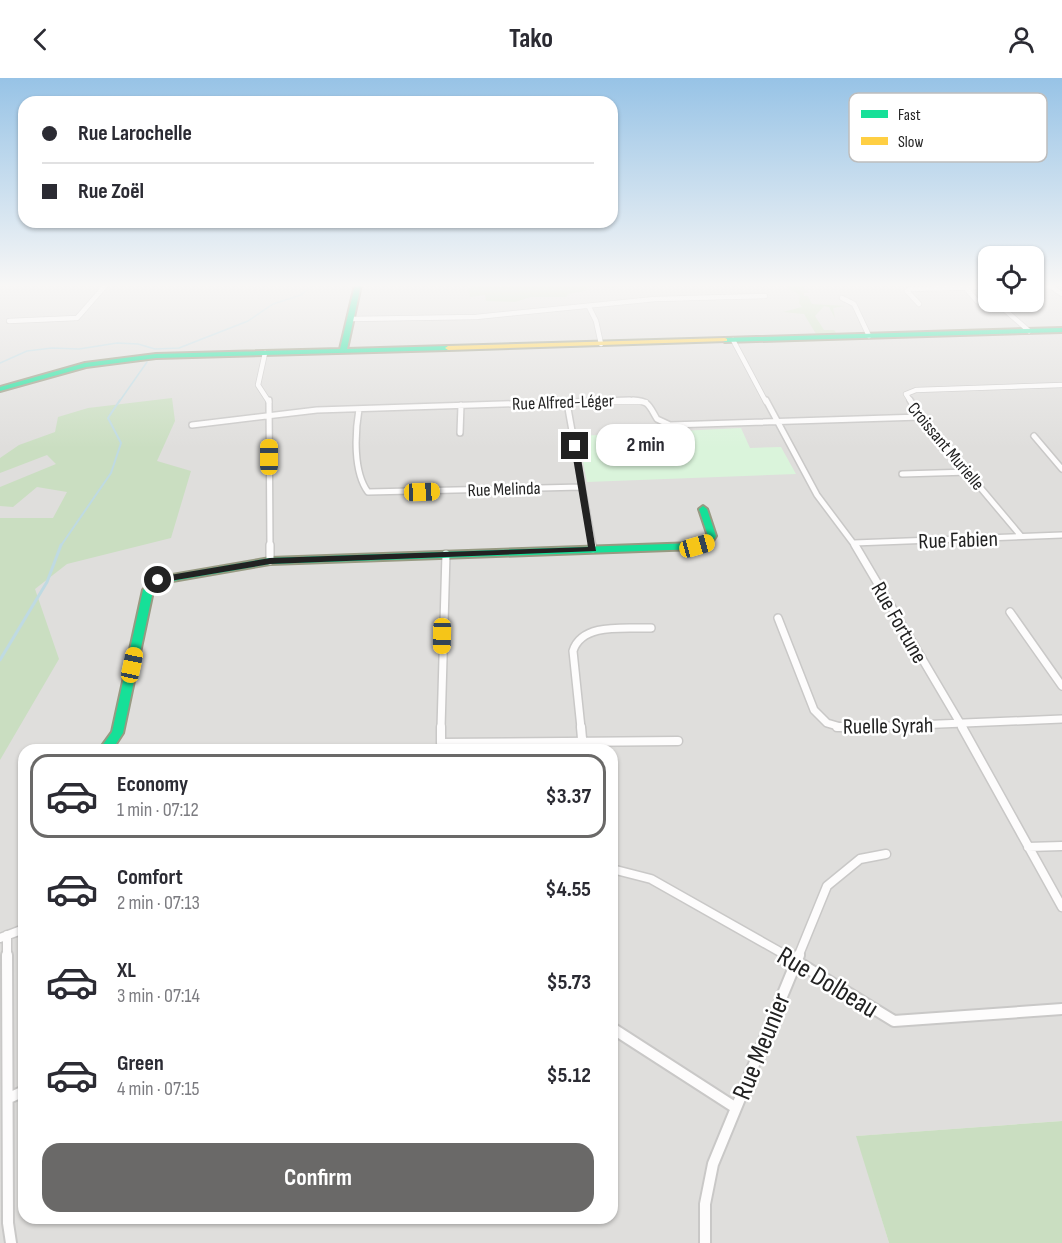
<!DOCTYPE html>
<meta charset="utf-8">
<style>
:root{--surface:#fff;--page:#f2f2f3;--text:#2b2b33;--muted:#7c7c81;--line:#e1e1e2;--accent:#6a6968}
body{margin:0;font-family:"Sofia Sans Condensed",sans-serif;background:var(--page);color:var(--text);height:100vh;display:flex;flex-direction:column;font-size:22px;white-space:nowrap}
*{box-sizing:border-box;margin:0}
p{font-size:20px;color:var(--muted)}
.icon{flex:none;width:33px;height:33px;fill:none;stroke:currentColor;stroke-width:2;stroke-linecap:round;stroke-linejoin:round}
.map{position:relative;flex:1;overflow:hidden}
.side{position:absolute;left:18px;top:666px;width:600px;height:480px;display:flex;flex-direction:column;background:var(--surface);border-radius:18px;box-shadow:0 2px 4px #0004}
.side>*{flex:none}
.guide{position:absolute;left:18px;top:18px;width:600px;height:132px;border-radius:18px;box-shadow:0 2px 4px #0004;display:grid;align-content:center;height:132px;padding:0 24px;background:var(--surface)}
.controls{position:absolute;left:978px;top:168px;display:grid;gap:12px}
.controls a{display:grid;place-items:center;width:66px;height:66px;border-radius:12px;background:var(--surface);box-shadow:0 2px 4px #0004;font-size:30px}
.end{position:absolute;width:27px;height:27px;margin:-14px;border:8px solid #222;background:#fff;box-shadow:0 0 0 3px #fff}
.from{border-radius:50%}
.bubble{position:absolute;height:42px;border-radius:18px;background:var(--surface);box-shadow:0 2px 4px #0004;font-size:20px;font-weight:700;line-height:42px;text-align:center}
.car{position:absolute;width:18px;height:36px;margin:-18px -9px;border-radius:8px;box-shadow:0 0 4px 2px #0007;background:linear-gradient(#f5c518 24%,#345 0 40%,#f5c518 0 76%,#345 0 86%,#f5c518 0)}
.guide b{display:flex;align-items:center;gap:21px;height:57px;font-size:22px}
.guide b+b{border-top:2px solid var(--line)}
.guide i{width:15px;height:15px;background:var(--text)}
ul{padding:10px 0 0;list-style:none}
li{display:flex;align-items:center;gap:18px;height:84px;margin:0 12px 9px;padding:0 12px;border:3px solid transparent;border-radius:18px}
li div{flex:1}
li b{display:block;font-size:22px}
li em{font-style:normal;font-weight:700}
li.current{border-color:var(--accent)}
li>.icon{width:54px;height:54px;stroke-width:1.5}
.action{display:flex;gap:12px;margin-top:auto;padding:12px 24px}
.action a{flex:1;height:69px;border-radius:18px;background:var(--accent);color:#fff;font-size:24px;font-weight:700;line-height:69px;text-align:center}
header{display:flex;justify-content:space-between;align-items:center;height:78px;padding:0 24px;background:var(--surface);font-size:27px;font-weight:700}
.map>svg:first-child{display:block}
.residential{fill:#dfdedc;fill-rule:evenodd}
.forest{fill:#cadec1}
.park{fill:#daf4db}
.lines{fill:none;stroke-linecap:round;stroke-linejoin:round}
.stream-far2{stroke:#bfdae2;stroke-width:1.5}
.stream-far1{stroke:#bfdae2;stroke-width:2}
.stream{stroke:#bfdae2;stroke-width:3}
.street-far4-casing{stroke:#c9c8c7;stroke-width:6}
.street-far3-casing{stroke:#c9c8c7;stroke-width:8}
.street-far2-casing{stroke:#c9c8c7;stroke-width:10}
.street-far1-casing{stroke:#c9c8c7;stroke-width:11}
.street-casing{stroke:#c9c8c7;stroke-width:14}
.fast-casing{stroke:#979a82;stroke-width:4}
.slow-casing{stroke:#979a82;stroke-width:4}
.street-far4{stroke:#fdfcfc;stroke-width:4.5}
.street-far3{stroke:#fdfcfc;stroke-width:5}
.street-far2{stroke:#fdfcfc;stroke-width:7}
.street-far1{stroke:#fdfcfc;stroke-width:8}
.street{stroke:#fdfcfc;stroke-width:10}
.fast{fill:#16e098;fill-rule:evenodd}
.slow{fill:#ffcf43;fill-rule:evenodd}
.route{fill:#222}
.labels{text-anchor:middle;stroke-width:5;stroke-linejoin:round;paint-order:stroke}
.far-street-label{font-size:18px;fill:#222;stroke:#fff}
.street-label{font-size:22px;fill:#222;stroke:#fff}
.near-street-label{font-size:27px;fill:#222;stroke:#fff}
.key{fill:#fff;stroke:#bdbdbd;stroke-width:1.5}
.key-label{font-size:16px;fill:#222}
</style>
<header><svg class="icon" aria-label="back" viewBox="0 0 24 24"><path d="M15 5l-7 7 7 7"/></svg>Tako<svg class="icon" aria-label="person" viewBox="0 0 24 24"><circle cx="12" cy="8" r="4"/><path d="M4 21q1-7 8-7t8 7"/></svg></header>
<div class="map">
<svg width="1062" height="1165" viewBox="0 0 1062 1165">
<rect width="100%" height="100%" fill="#f0eeeb"/>
<path class="residential" d="M0,207H988V224H1034V207H1062V1043L857,1058L889,1165H0ZM24,672H612V1140H24Z"/>
<path class="forest" d="M486,207L498,209L639,207L610,210L589,208L586,213L568,216L566,219H531L515,224L486,223L485,217L470,219L469,210Z
M783,207C793,207 803,206 809,215H804V218H808L812,226L845,228L833,230L835,240L829,229L824,228L815,238L824,252H834L837,256H816L804,236L783,234L802,229L799,225L800,217Z
M172,320L175,343L157,383L191,393L171,460L67,486L35,511L59,581L0,682V440H53L67,414L37,409L13,429L0,428V409L56,386L47,377L0,395V380L19,367L55,354L58,339L88,330Z
M1062,1043V1165H889L856,1058Z"/>
<path class="park" d="M741,350L750,370L781,369L796,396L587,404L578,358Z"/>
<g class="lines">
<path class="stream-far2" d="M0,285L27,273L52,270L79,271L117,265L138,266L155,271L179,270L248,243L273,226L301,217L312,207
M119,324L147,284"/>
<path class="stream-far1" d="M60,469L111,395L121,365L108,340L120,322"/>
<path class="stream" d="M0,582L47,504L61,467"/>
<g class="street-far4-casing">
<path id="street-far4" d="M1034,208H1050L1062,216
M965,209L977,223L1005,232L1029,253
M842,220L854,226L869,258
M919,226L907,213L909,211L988,209
M589,229L596,243L601,266
M350,241L476,239L655,221L765,218
M9,243L77,240L106,207
M733,262L766,324
M265,275L258,307L269,324
M582,324H646
M911,324L906,316L916,312L1062,307"/>
</g>
<g class="street-far3-casing">
<path id="street-far3" d="M269,322L270,469
M633,322C650,323 649,328 657,341L670,347L921,339
M766,322L817,417L856,469
M910,322L921,339L1021,458
M567,325L593,469
M359,331C355,355 353,394 368,414L582,409
M192,347L317,332L630,322
M460,355L461,327
M1034,358L1062,391
M902,396L969,394
M854,465L1062,457"/>
</g>
<g class="street-far2-casing">
<path id="street-far2" d="M270,467V483
M592,467L593,471
M855,467L963,650
M1010,534L1062,608
M778,540L814,632L827,645L844,650L1062,641
M441,650L446,476
M581,650L573,573C582,544 626,551 651,550"/>
</g>
<g class="street-far1-casing">
<path id="street-far1" d="M441,649V665L678,663
M581,649L583,672
M837,649H868
M962,649L1062,829
M1028,769L1062,768
M612,791L651,801L789,879
M7,857V879
M0,860L24,851
M798,879L827,808L860,781L886,776"/>
</g>
<g class="street-casing">
<path id="street" d="M7,877L8,1145L11,1165
M786,877L894,943L1062,931
M612,950L736,1030
M9,1020L24,1013
M705,1165V1126L713,1086L799,877"/>
</g>
<g class="fast-casing">
<path id="fast" d="M355,207H361L347,271L448,268L451,270L448,272L156,280L86,289L0,313V309L85,285L156,276L340,271Z
M1062,250V254L725,264L722,262L725,260Z
M703,428L707,431L716,458L711,466L697,471L270,486L161,505L153,513L123,655L112,672H99L112,654L143,512L155,500L270,480L696,465L705,462L708,458L699,431Z"/>
</g>
<g class="slow-casing">
<path id="slow" d="M725,260L727,261V263L448,272L445,270L448,268Z"/>
</g>
<use href="#street-far4" class="street-far4"/>
<use href="#street-far3" class="street-far3"/>
<use href="#street-far2" class="street-far2"/>
<use href="#street-far1" class="street-far1"/>
<use href="#street" class="street"/>
<use href="#fast" class="fast"/>
<use href="#slow" class="slow"/>
</g>
<linearGradient id="sky" x2="0" y2="1"><stop stop-color="#97c3e6"/><stop offset="0.56" stop-color="#f8f7f6"/><stop offset="1" stop-color="#f8f7f6" stop-opacity="0"/></linearGradient>
<rect width="1062" height="370" fill="url(#sky)"/>
<path class="route" d="M575,366L579,368L596,473L270,486L158,505L153,502L158,499L270,480L588,469L571,368Z"/>
<g class="labels">
<g class="far-street-label">
<text transform="translate(563 324) rotate(-2)" y="6">Rue Alfred-Léger</text>
<text transform="translate(946 368) rotate(50)" y="6">Croissant Murielle</text>
<text transform="translate(504 411) rotate(-2)" y="6">Rue Melinda</text>
</g>
<g class="street-label">
<text transform="translate(958 461) rotate(-2)" y="8">Rue Fabien</text>
<text transform="translate(900 544) rotate(60)" y="8">Rue Fortune</text>
<text transform="translate(888 647) rotate(-1)" y="8">Ruelle Syrah</text>
</g>
<g class="near-street-label">
<text transform="translate(828 904) rotate(31)" y="9">Rue Dolbeau</text>
<text transform="translate(761 968) rotate(-68)" y="9">Rue Meunier</text>
</g>
</g>
<rect x="849" y="15" width="198" height="69" rx="9" class="key"/>
<rect x="861" y="32" width="27" height="8" fill="#16e098"/>
<rect x="861" y="59" width="27" height="8" fill="#ffcf43"/>
<g class="key-label">
<text x="898" y="42">Fast</text>
<text x="898" y="69">Slow</text>
</g>
</svg>
<div class="controls">
<a><svg class="icon" aria-label="locate" viewBox="0 0 24 24"><circle cx="12" cy="12" r="6"/><path d="M12 2v4M12 18v4M2 12h4M18 12h4"/></svg></a>
</div>
<i class="end from" style="left:158px;top:502px"></i>
<i class="end" style="left:575px;top:368px"></i>
<div class="bubble" style="left:596px;top:346px;width:99px">2 min</div>
<i class="car" style="left:269px;top:379px;rotate:0deg"></i>
<i class="car" style="left:422px;top:414px;rotate:88deg"></i>
<i class="car" style="left:697px;top:468px;rotate:74deg"></i>
<i class="car" style="left:442px;top:558px;rotate:181deg"></i>
<i class="car" style="left:132px;top:587px;rotate:12deg"></i>
<div class="guide">
<b><i class="from"></i>Rue Larochelle</b>
<b><i></i>Rue Zoël</b>
</div>
<section class="side">
<ul>
<li class="current"><svg class="icon" aria-label="car" viewBox="0 0 24 24"><path d="M5 17H2v-5l4-1 3-4h7l3 4 3 1v5h-3M9 17h6M6 11h13"/><circle cx="7" cy="17" r="2"/><circle cx="17" cy="17" r="2"/></svg><div><b>Economy</b><p>1 min · 07:12</p></div><em>$3.37</em></li>
<li><svg class="icon" aria-label="car" viewBox="0 0 24 24"><path d="M5 17H2v-5l4-1 3-4h7l3 4 3 1v5h-3M9 17h6M6 11h13"/><circle cx="7" cy="17" r="2"/><circle cx="17" cy="17" r="2"/></svg><div><b>Comfort</b><p>2 min · 07:13</p></div><em>$4.55</em></li>
<li><svg class="icon" aria-label="car" viewBox="0 0 24 24"><path d="M5 17H2v-5l4-1 3-4h7l3 4 3 1v5h-3M9 17h6M6 11h13"/><circle cx="7" cy="17" r="2"/><circle cx="17" cy="17" r="2"/></svg><div><b>XL</b><p>3 min · 07:14</p></div><em>$5.73</em></li>
<li><svg class="icon" aria-label="car" viewBox="0 0 24 24"><path d="M5 17H2v-5l4-1 3-4h7l3 4 3 1v5h-3M9 17h6M6 11h13"/><circle cx="7" cy="17" r="2"/><circle cx="17" cy="17" r="2"/></svg><div><b>Green</b><p>4 min · 07:15</p></div><em>$5.12</em></li>
</ul>
<div class="action"><a>Confirm</a></div>
</section>
</div>
